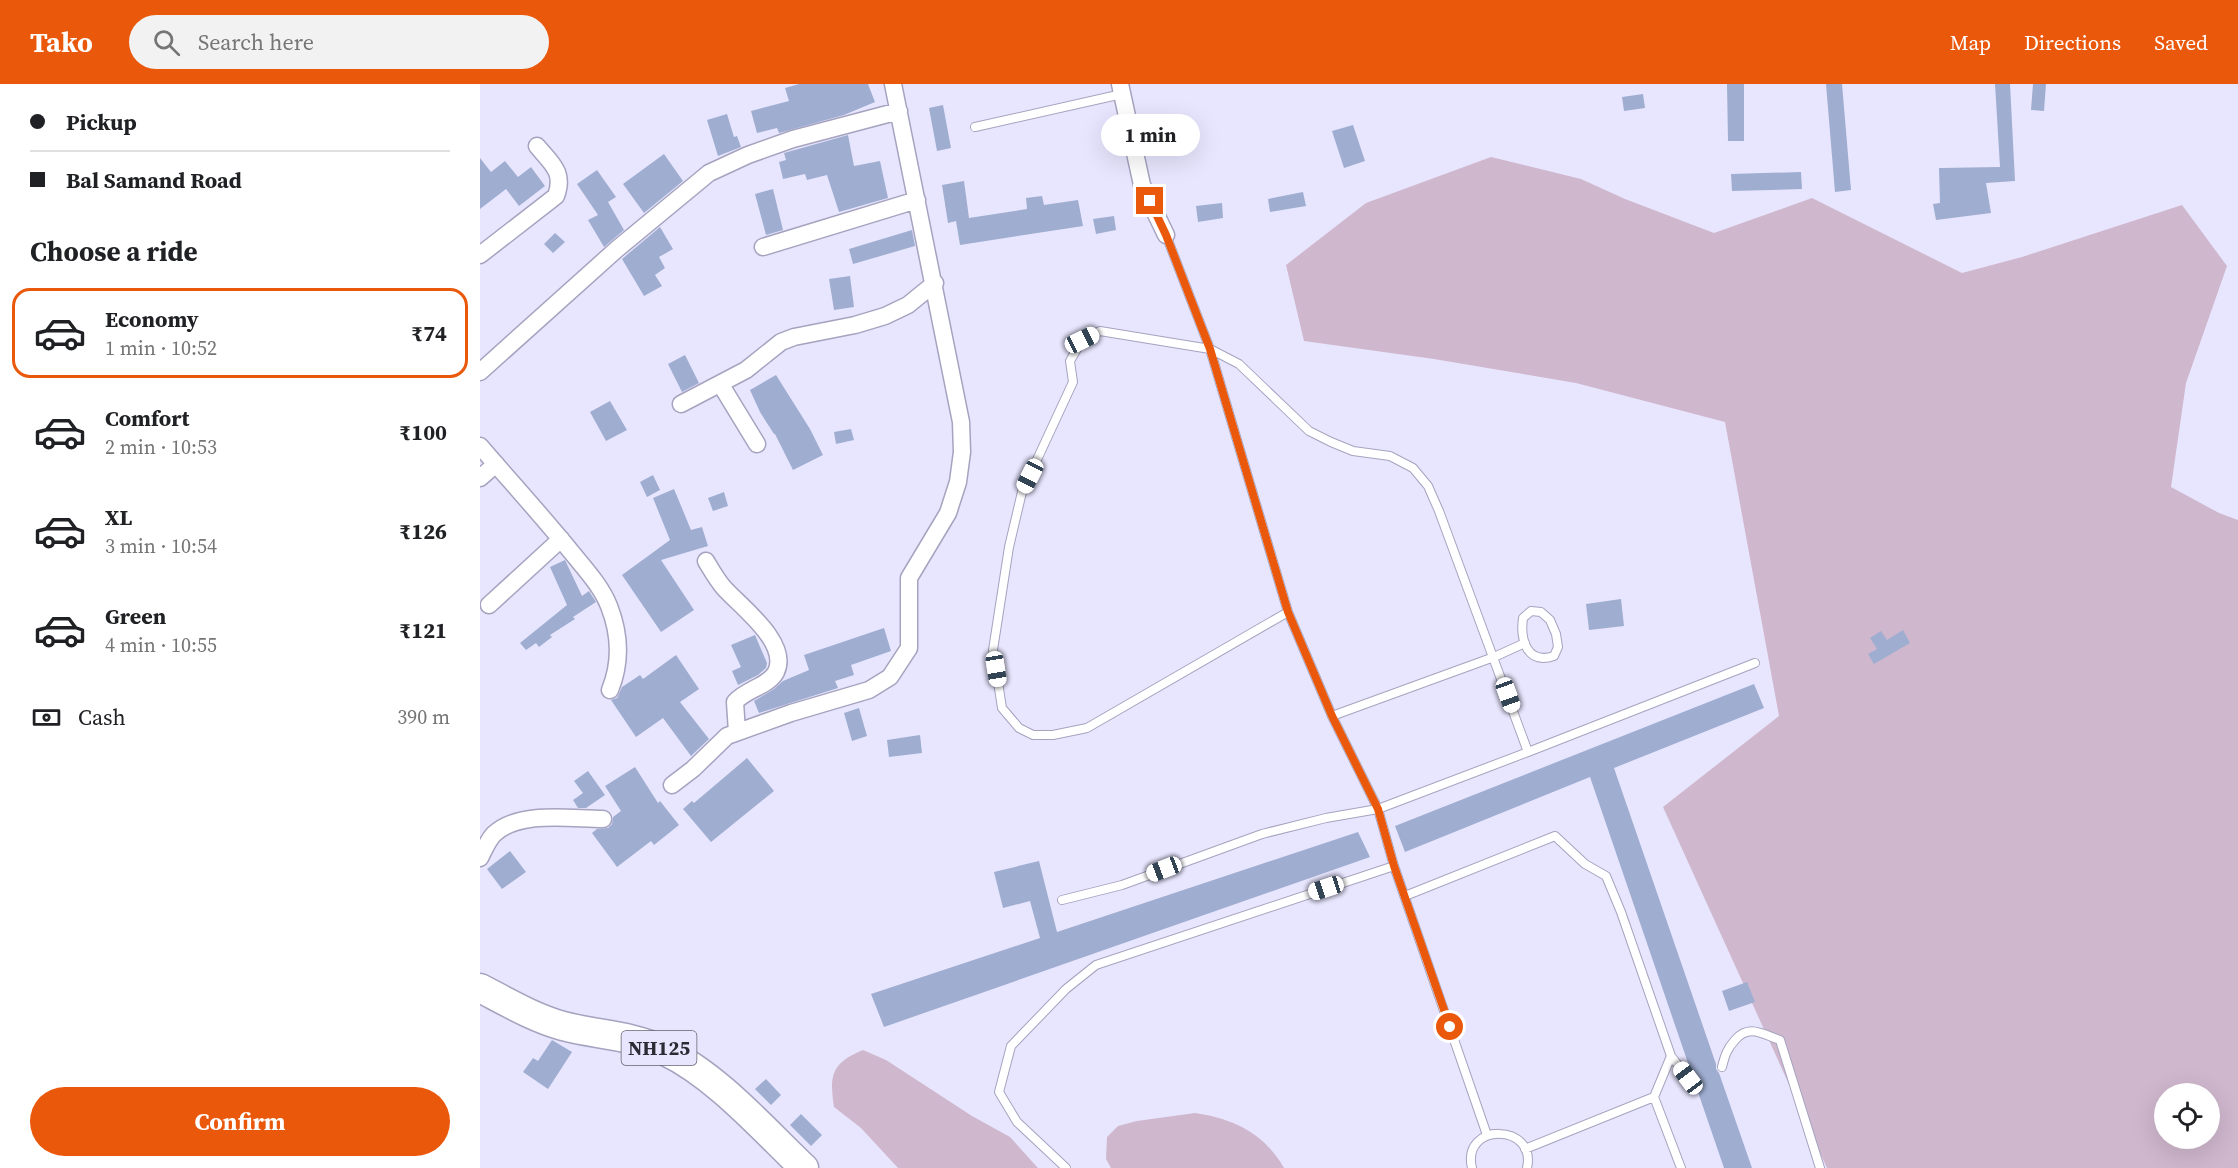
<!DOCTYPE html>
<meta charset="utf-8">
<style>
:root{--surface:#fff;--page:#f2f2f2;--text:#202124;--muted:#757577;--line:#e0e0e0;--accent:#ea580c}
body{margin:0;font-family:"Source Serif 4",serif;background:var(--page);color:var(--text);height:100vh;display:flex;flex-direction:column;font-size:22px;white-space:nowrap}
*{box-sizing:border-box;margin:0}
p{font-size:20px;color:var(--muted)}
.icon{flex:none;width:33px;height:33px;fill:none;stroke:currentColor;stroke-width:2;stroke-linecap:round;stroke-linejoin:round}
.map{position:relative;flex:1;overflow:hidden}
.panel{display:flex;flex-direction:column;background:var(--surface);width:480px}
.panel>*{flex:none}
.banner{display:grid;align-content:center;height:132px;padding:0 30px;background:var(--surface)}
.tools{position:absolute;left:1674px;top:999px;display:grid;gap:12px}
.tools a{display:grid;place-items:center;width:66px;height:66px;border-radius:50%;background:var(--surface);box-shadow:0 6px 24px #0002;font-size:30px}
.end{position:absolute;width:27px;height:27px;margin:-14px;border:8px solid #ea580c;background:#fff;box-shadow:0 0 0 3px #fff}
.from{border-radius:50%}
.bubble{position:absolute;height:42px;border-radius:21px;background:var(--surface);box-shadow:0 6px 24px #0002;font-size:20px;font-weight:700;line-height:42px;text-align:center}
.car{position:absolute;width:18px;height:36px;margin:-18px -9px;border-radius:8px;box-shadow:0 0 4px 2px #0007;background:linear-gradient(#fff 24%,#345 0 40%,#fff 0 76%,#345 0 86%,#fff 0)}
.banner b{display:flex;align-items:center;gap:21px;height:57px;font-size:22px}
.banner b+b{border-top:2px solid var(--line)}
.banner i{width:15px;height:15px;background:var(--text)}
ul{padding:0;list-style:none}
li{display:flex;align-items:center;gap:18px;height:90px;margin:0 12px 9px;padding:0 18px;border:3px solid transparent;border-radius:18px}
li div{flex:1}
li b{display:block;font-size:22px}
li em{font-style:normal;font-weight:700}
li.active{border-color:var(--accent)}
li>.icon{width:54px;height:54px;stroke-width:1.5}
h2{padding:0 30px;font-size:27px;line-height:72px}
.pay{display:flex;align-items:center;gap:15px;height:66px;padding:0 30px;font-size:22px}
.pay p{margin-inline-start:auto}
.action{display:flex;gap:12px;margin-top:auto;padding:12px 30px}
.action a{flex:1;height:69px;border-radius:36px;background:var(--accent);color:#fff;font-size:24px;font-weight:700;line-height:69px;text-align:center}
header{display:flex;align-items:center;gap:36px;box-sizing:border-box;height:84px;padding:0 30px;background:var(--accent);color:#fff}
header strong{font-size:28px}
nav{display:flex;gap:33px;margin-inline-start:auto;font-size:21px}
.search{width:420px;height:54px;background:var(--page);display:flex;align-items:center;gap:15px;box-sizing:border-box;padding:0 21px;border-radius:33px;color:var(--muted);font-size:22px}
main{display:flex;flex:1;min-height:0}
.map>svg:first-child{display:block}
.green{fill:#cfb7cd;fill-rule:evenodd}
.building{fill:#9fadd1}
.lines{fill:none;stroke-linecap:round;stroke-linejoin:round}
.lane-casing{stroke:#a5a3bf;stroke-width:10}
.street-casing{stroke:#a5a3bf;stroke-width:19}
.highway-casing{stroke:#a5a3bf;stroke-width:31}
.lane{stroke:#fff;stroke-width:8}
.street{stroke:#fff;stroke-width:16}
.highway{stroke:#fff;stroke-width:28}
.route{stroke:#ea580c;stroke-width:8}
.labels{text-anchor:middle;stroke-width:4.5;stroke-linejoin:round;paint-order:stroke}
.shield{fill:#e8e6fe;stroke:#646271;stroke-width:1.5}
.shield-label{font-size:20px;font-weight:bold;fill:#2b2a35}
</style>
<header>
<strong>Tako</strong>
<div class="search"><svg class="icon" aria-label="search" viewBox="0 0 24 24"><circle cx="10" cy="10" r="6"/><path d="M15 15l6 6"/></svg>Search here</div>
<nav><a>Map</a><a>Directions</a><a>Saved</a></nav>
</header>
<main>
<section class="panel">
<div class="banner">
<b><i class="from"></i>Pickup</b>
<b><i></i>Bal Samand Road</b>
</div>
<h2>Choose a ride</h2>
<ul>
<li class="active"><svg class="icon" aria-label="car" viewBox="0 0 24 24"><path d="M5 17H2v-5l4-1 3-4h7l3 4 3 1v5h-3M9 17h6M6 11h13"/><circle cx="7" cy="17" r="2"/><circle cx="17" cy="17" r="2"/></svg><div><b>Economy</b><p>1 min · 10:52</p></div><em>₹74</em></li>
<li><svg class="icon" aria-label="car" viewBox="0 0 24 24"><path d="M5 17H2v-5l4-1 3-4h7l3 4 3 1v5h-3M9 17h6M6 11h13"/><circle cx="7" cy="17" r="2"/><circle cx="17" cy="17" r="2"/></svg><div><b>Comfort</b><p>2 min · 10:53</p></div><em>₹100</em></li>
<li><svg class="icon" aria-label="car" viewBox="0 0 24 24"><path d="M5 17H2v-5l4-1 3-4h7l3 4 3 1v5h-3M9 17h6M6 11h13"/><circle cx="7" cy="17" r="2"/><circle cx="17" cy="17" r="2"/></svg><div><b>XL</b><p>3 min · 10:54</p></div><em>₹126</em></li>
<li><svg class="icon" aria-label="car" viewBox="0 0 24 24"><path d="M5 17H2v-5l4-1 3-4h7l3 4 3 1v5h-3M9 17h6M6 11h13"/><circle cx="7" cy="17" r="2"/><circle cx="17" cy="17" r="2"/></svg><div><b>Green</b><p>4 min · 10:55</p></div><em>₹121</em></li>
</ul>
<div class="pay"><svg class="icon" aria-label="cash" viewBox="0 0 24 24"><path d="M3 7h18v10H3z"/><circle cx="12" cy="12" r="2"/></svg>Cash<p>390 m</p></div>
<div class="action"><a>Confirm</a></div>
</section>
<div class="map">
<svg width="1758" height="1084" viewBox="0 0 1758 1084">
<rect width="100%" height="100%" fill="#e8e6fe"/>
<path class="green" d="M1011,73L1101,95L1145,115L1234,149L1332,114L1482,189L1542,173L1702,121L1747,182L1706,299L1691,403L1739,429L1758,436V1084H1347L1183,723L1299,632L1245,338L1096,299L954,275L824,257L806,181L886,119ZM1684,1010H1730V1054H1684Z
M383,966L406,976L492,1032L530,1053L558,1084H418L381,1044L354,1023C349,990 352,979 383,966Z
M715,1029C754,1035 784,1049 804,1084H631L626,1075L627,1053L638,1042L657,1037Z"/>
<path class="building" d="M319,0H388L395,18L364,31L299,49L297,44L277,49L271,27L309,17L305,4Z
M1247,0H1264V57H1248Z
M1346,0H1362L1371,106L1355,108Z
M1515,0H1530L1535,97L1506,99L1511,129L1456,136L1453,120L1460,119L1459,84L1520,83Z
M1553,0H1566L1564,27L1551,26Z
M1163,10L1165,24L1144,27L1142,13Z
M463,21L471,64L457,67L449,24Z
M247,30L254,53L257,52L261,63L238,72L227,36Z
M873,41L885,77L864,84L852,47Z
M368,51L374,82L400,77L408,114L359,128L347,91L327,96L325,90L303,95L299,78L306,76L304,69Z
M184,70L203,97L164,129L143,100Z
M0,74L11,88L25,77L38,93L51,83L65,102L39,122L26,105L0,125Z
M117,86L136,113L128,118L144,146L124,163L108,136L118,131L97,100Z
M1321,88L1322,105L1252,107L1251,90Z
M484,97L489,134L547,125L546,114L562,112L564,121L598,116L603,142L480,161L476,137L468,139L462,101Z
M293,105L303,146L286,151L275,110Z
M823,108L826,122L790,128L788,115Z
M742,119L743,134L718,138L716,122Z
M634,132L636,146L616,150L613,135Z
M180,143L193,165L179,173L185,184L175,191L182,202L164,212L142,175Z
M432,146L435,162L373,180L369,165Z
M75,149L85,158L73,169L64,160Z
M370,192L374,223L354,226L349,195Z
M205,271L219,299L202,308L188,280Z
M296,291L330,345L343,371L313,386L295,350H294L280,328L270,306Z
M130,317L147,346L126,357L110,328Z
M371,345L374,356L356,360L354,348Z
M173,391L180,406L167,413L160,398Z
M194,405L211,446L222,443L228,462L181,476L214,526L181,548L142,491L190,456L173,414Z
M244,408L248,422L233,427L228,414Z
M85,476L102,512L109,507L116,518L93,533L95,535L70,551L72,553L59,563L56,559L46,566L40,559L87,521L70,483Z
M1141,515L1144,542L1109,546L1106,520Z
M404,544L411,567L371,581L374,591L355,597L358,604L279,629L274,617L294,605L303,597L329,586L324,571Z
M1423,546L1430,559L1394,580L1388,570L1397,565L1390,554L1401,547L1407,556Z
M275,551L287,579L286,584L278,591L258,601L252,587L261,583L251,561Z
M196,571L219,605L200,618L229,655L211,672L183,634L156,653L131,616L137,614L142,603L160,591L163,595Z
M1274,600L1284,624L1134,684L1236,980V985L1239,989L1272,1084H1244L1110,693L925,768L915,742Z
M379,624L387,652L372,657L364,629Z
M440,651L442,669L409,673L407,656Z
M267,674L294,707L231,758L203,725L212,717L214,719Z
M155,683L178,719L180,717L199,741L174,761L171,757L137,783L112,749L117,745L128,744L132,740L133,733L141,727L125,702Z
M108,687L125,711L106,724H98L93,716L103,709L94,697Z
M878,748L890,773L404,943L391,910L560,854L550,817L523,824L514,788L559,777L577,848Z
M30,767L46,788L22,805L7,785Z
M1267,898L1275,918L1249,927L1242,907Z
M72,956L92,968L68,1005L43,988L53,974L58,977Z
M286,995L301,1011L291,1021L275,1005Z
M321,1030L342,1051L331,1062L310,1041Z"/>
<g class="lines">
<g class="lane-casing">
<path id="lane" d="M495,43L642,10
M686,151L730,265L808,528L852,632L898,725L914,782L1007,1051
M1051,527L1061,528L1070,536L1076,550L1078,563L1074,572C1047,581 1040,556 1043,534Z
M852,632L1014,573L1045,559
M1048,668L1275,579
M925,812L1075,752L1105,780L1126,792L1141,828L1191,972L1174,1013L1201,1084
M582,816L642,801L782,750L846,734L898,725L1048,668L959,427L948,402L933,384L910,372L873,367L851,358L829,347L759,280L730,265L620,247L602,256L590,277L593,298L542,408L529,463L513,566L522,624L539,644L553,651H573L607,644L808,528
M1191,972L1208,994
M1242,983C1245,971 1247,965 1255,956C1269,940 1282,950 1300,956L1340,1084
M1045,1065L1174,1013
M586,1084L537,1038L519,1008L531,962L586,905L616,881L914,782
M992,1084C981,1038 1057,1039 1047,1084"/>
</g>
<g class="street-casing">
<path id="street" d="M640,0L662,101L686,151
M283,163L437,116
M0,171L76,112C85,88 71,79 57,62
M0,288L137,165L229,89L268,71L313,55L419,27
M241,301L277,360
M201,320L266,286L301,258L314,253L375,241L405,232L428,221L455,199
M0,362C31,398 63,433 93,470C106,486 121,502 129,522C140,550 141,579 130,606
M0,394L16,380
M226,477C232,487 237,496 244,504C261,523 310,559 296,588C289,602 266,605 255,618L257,648
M9,521L81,455
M192,701L213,685L247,652L311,629L389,606L410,593L429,564V494L468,429L478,398L482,368L481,338L413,0
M0,774C4,766 8,756 14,750C40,726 91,735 123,735"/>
</g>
<g class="highway-casing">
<path id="highway" d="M0,904C27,918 54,934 83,942C117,951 152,951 185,967C237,992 282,1044 324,1084"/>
</g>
<use href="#lane" class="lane"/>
<use href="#street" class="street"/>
<use href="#highway" class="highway"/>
</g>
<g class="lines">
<path class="route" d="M670,117L686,151L730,265L808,528L852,632L898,725L914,782L970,943"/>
</g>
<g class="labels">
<rect class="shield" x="141.5" y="947" width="75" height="34" rx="4.5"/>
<g class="shield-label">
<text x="179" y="971">NH125</text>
</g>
</g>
</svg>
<div class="tools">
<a><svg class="icon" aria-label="locate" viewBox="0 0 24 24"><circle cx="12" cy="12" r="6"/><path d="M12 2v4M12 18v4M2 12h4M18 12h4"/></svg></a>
</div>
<i class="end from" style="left:970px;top:943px"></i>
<i class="end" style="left:670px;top:117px"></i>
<div class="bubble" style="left:621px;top:30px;width:99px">1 min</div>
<i class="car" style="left:602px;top:256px;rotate:64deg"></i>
<i class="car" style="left:550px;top:392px;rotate:207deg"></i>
<i class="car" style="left:516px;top:585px;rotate:171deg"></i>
<i class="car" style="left:1028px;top:611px;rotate:160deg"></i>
<i class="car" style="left:684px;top:785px;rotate:249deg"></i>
<i class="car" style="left:846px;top:804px;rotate:252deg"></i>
<i class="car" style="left:1208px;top:994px;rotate:323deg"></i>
</div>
</main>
